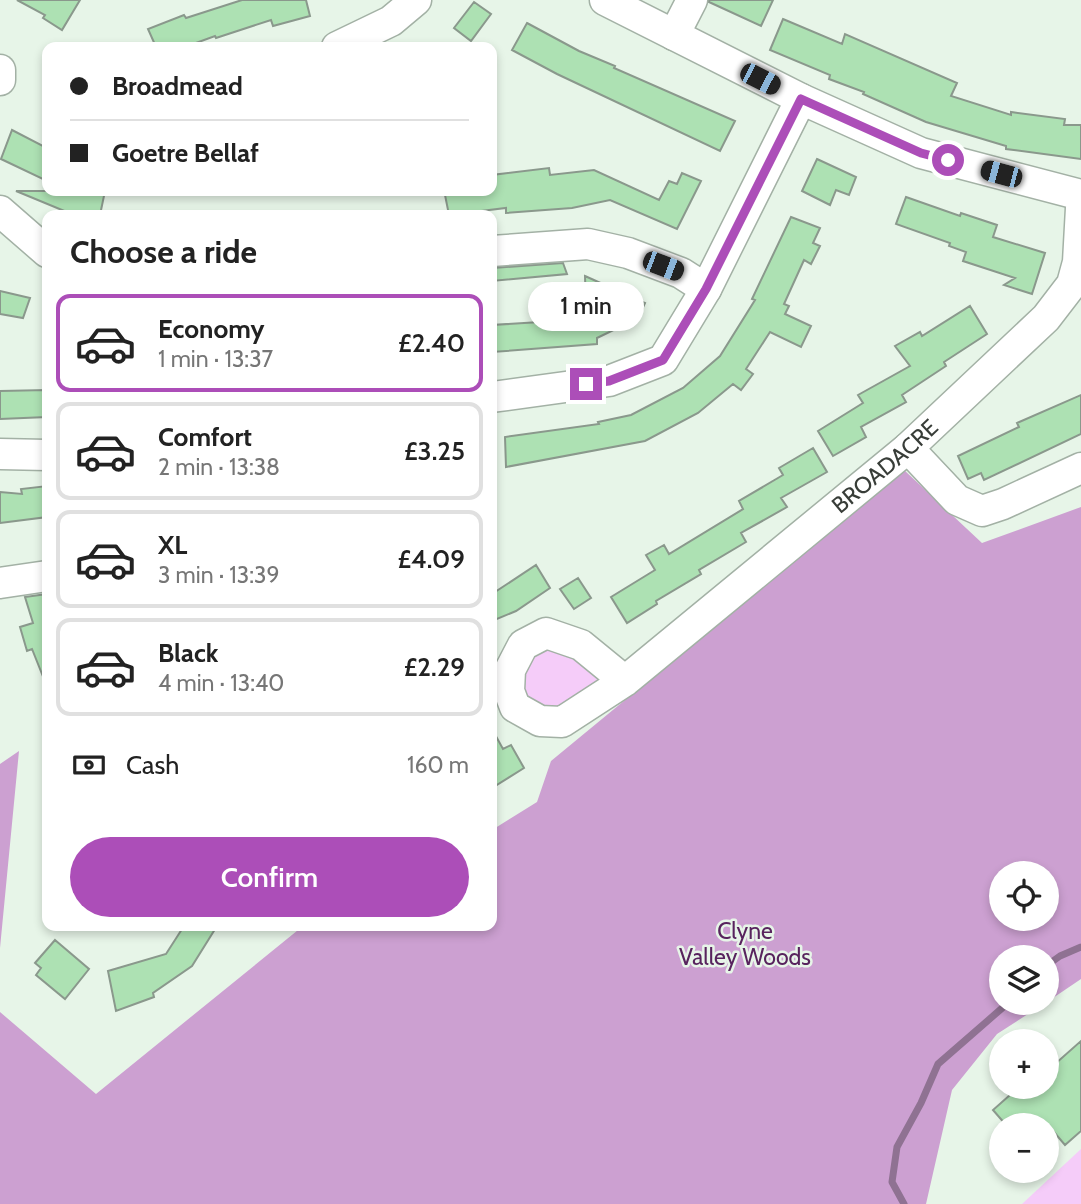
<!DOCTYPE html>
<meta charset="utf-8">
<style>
:root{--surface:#fff;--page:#f2f2f2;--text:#222;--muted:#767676;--line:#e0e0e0;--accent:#ac4eb8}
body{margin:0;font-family:Cabin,sans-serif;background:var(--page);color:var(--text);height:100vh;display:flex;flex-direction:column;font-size:26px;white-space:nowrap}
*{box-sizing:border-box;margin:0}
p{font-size:23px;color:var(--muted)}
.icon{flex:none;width:38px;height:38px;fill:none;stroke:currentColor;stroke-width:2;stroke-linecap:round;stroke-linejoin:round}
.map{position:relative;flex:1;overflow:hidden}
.drawer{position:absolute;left:42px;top:210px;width:455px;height:721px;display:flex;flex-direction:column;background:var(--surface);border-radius:14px;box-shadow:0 4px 10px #0003}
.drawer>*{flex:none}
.guide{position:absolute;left:42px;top:42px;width:455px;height:154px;border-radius:14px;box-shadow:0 4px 10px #0003;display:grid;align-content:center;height:154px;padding:0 28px;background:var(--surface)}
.buttons{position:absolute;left:989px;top:861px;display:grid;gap:14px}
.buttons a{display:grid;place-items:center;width:70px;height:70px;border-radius:50%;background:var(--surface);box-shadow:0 4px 10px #0003;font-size:35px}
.end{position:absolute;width:32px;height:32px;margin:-16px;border:9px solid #ac4eb8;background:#fff;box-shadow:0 0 0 4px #fff}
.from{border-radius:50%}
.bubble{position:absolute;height:49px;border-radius:24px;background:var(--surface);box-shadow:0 4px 10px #0003;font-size:23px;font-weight:600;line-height:49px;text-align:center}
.car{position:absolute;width:21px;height:42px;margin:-21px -10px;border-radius:9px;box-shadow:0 0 5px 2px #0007;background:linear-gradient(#222 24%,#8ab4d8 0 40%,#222 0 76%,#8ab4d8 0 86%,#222 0)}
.guide b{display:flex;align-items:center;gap:24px;height:66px;font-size:26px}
.guide b+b{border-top:2px solid var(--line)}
.guide i{width:18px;height:18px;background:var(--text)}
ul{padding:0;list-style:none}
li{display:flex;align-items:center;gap:21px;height:98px;margin:0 14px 10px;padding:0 14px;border:4px solid var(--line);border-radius:14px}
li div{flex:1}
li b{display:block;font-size:26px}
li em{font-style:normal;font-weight:600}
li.on{border-color:var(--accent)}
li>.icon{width:63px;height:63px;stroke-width:1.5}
h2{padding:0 28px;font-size:32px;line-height:84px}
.pay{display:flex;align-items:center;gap:18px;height:77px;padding:0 28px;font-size:26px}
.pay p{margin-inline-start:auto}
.primary-button{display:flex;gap:14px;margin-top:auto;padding:14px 28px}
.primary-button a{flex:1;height:80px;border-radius:42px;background:var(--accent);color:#fff;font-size:28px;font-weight:600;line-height:80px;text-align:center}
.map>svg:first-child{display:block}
.green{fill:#f5ccf9}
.forest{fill:#cca0d1;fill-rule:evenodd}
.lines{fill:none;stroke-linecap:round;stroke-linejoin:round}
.stream{stroke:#8f7292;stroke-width:7}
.building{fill:#ade1b3;stroke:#8a988c;stroke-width:2}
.minor-casing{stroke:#a3b1a5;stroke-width:33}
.minor{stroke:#fff;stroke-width:30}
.route{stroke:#ac4eb8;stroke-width:9}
.labels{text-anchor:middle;stroke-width:5;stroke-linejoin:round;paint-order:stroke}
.street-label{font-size:23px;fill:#383d38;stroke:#e7f5e8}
.park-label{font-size:23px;fill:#58235e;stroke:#e7f5e8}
</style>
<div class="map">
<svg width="1081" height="1204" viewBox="0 0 1081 1204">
<rect width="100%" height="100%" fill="#e7f5e8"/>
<path class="green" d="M546,633L625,681L540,721L510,670Z
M1081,1149V1204H1022Z"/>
<path class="forest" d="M904,470L982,543L1081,507V979L1047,1002L1046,957H1001V1003H1045L997,1034L952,1090L926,1204H0V1012L96,1094L303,926H492V830L537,802L551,761ZM1001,873H1046V919H1001Z
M19,751L0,948V764Z"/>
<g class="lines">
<path class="stream" d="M1046,966L1060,956L1081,947
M904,1204L892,1182L897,1147L921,1103L938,1064L1008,1003"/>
</g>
<path class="building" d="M17,0H80L62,30L43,18L45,15Z
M242,0H306L310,16L273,26L271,20L216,38L215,36L185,47H156L148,29L184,15L186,18Z
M709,0H773L761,26L709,2Z
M474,2L491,14L471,41L454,28Z
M783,19L842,44L845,34L957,83L951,96L1011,115V112L1065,119L1064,125H1081V159L1006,149V146L926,122L863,94L864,92L829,79L830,75L770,50Z
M527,23L579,51L615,66L614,68L735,121L720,151L557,74L512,50Z
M12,130L47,148V181L1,159Z
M817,159L856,177L849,195L836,190L830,205L802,191Z
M549,168L550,175L594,170L659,200L669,181L677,184L682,173L701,181L677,229L610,200L572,208L506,213V208L449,215L445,195H450V191H492V175Z
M16,191H105L100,215H74Z
M906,197L960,216L961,213L997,225L993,237L1045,253L1032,294L1004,285L1015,278L963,261L966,252L949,246L950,243L896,224Z
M791,217L820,228L813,243L820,246L811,264L804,260L784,304L789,306L785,314L811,326L801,347L770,332L746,369L753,374L741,390L733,384L698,413L645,441L506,467L505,437L599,424L598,422L631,415L683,388L720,356L755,300L752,299Z
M563,263L567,274L492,281V268Z
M585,276L645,303L636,323L632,321L597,338V344L492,352V325L556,321V319L577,317L576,309H586Z
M0,291L30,298L23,318L0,314Z
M970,306L987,334L944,362L946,366L902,395L906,402L861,427L866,437L833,456L818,431L863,403L858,395L910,366L895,346L920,332L922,336Z
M47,390V417L0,419V391Z
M1081,395V434L984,480L981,473L968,479L958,456L1019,427L1017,423Z
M813,448L827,472L781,498L787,507L741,533L746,542L699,570L701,574L656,601L657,604L627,623L611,597L655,570L646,555L664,545L669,554L743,509L739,501L783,475L779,468Z
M47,486V517L0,523V492L22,494L21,489Z
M536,565L550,588L516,611L492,621V594Z
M578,578L591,598L574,609L560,589Z
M47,594V684H46L32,649L27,651L20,627L33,623L25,597Z
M492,729L503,749L511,745L524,768L492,788Z
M184,926H217L192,966L153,993L154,997L116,1011L108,971L166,954Z
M55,940L89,969L65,999L36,975L41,968L35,963Z
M1081,1041V1131L1065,1145L1048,1125H1006L993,1110L1019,1087H1046V1072Z"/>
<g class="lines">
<g class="minor-casing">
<g id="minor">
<path d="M605,0L801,99L921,153L1081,195"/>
<path d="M674,35L692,0"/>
<path d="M337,47L391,21L416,0"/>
<path d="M0,70V80"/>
<path d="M0,211L47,252"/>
<path d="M492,251L588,244L628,253L681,273L706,289"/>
<path d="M492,397L609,381L663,360L706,289L801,99"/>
<path d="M908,448L957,500L982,511L1003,504L1081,468"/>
<path d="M0,454L47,455"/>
<path d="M0,583L47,576"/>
<path id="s1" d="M625,681L581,645L546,633L523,645L510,670L509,691L515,707L540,721L562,722L625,681L908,448L1046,318L1072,284L1078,262L1081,208"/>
</g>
</g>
<use href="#minor" class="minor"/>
</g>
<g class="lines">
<path class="route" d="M586,384L609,381L663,360L706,289L801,99L921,153L948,160"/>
</g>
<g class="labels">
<g class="street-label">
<text dy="8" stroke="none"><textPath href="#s1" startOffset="649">BROADACRE</textPath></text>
</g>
<g class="park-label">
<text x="745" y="939">Clyne<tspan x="745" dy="26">Valley Woods</tspan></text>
</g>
</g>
</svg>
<div class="buttons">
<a><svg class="icon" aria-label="locate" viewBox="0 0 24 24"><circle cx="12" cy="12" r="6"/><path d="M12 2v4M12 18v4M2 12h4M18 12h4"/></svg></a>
<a><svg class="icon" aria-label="layers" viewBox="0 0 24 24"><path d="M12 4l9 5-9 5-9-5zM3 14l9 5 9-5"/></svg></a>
<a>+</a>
<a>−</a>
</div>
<i class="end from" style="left:948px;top:160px"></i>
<i class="end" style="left:586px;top:384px"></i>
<div class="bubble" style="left:528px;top:282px;width:116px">1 min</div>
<i class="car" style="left:760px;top:79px;rotate:117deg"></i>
<i class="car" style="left:1001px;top:174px;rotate:285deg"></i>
<i class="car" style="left:663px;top:266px;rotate:111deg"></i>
<div class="guide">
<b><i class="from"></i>Broadmead</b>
<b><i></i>Goetre Bellaf</b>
</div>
<section class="drawer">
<h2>Choose a ride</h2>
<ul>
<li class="on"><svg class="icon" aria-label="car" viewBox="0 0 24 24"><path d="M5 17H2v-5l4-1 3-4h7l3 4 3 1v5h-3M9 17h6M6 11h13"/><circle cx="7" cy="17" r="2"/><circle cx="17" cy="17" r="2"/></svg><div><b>Economy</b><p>1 min · 13:37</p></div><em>£2.40</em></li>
<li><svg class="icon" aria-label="car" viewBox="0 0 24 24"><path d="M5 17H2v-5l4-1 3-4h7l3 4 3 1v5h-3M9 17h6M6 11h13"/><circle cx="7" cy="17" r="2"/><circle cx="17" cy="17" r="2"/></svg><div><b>Comfort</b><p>2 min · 13:38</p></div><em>£3.25</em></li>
<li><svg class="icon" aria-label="car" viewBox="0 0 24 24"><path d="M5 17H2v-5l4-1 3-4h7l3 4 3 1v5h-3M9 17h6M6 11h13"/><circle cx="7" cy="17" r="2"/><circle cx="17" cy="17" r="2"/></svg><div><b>XL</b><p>3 min · 13:39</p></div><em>£4.09</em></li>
<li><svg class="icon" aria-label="car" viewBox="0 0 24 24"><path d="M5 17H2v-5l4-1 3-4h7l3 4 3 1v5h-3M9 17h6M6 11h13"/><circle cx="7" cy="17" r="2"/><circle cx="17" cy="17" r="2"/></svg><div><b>Black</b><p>4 min · 13:40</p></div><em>£2.29</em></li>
</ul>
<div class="pay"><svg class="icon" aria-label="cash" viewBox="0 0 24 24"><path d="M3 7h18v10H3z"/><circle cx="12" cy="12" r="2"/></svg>Cash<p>160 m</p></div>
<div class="primary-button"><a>Confirm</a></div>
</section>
</div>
